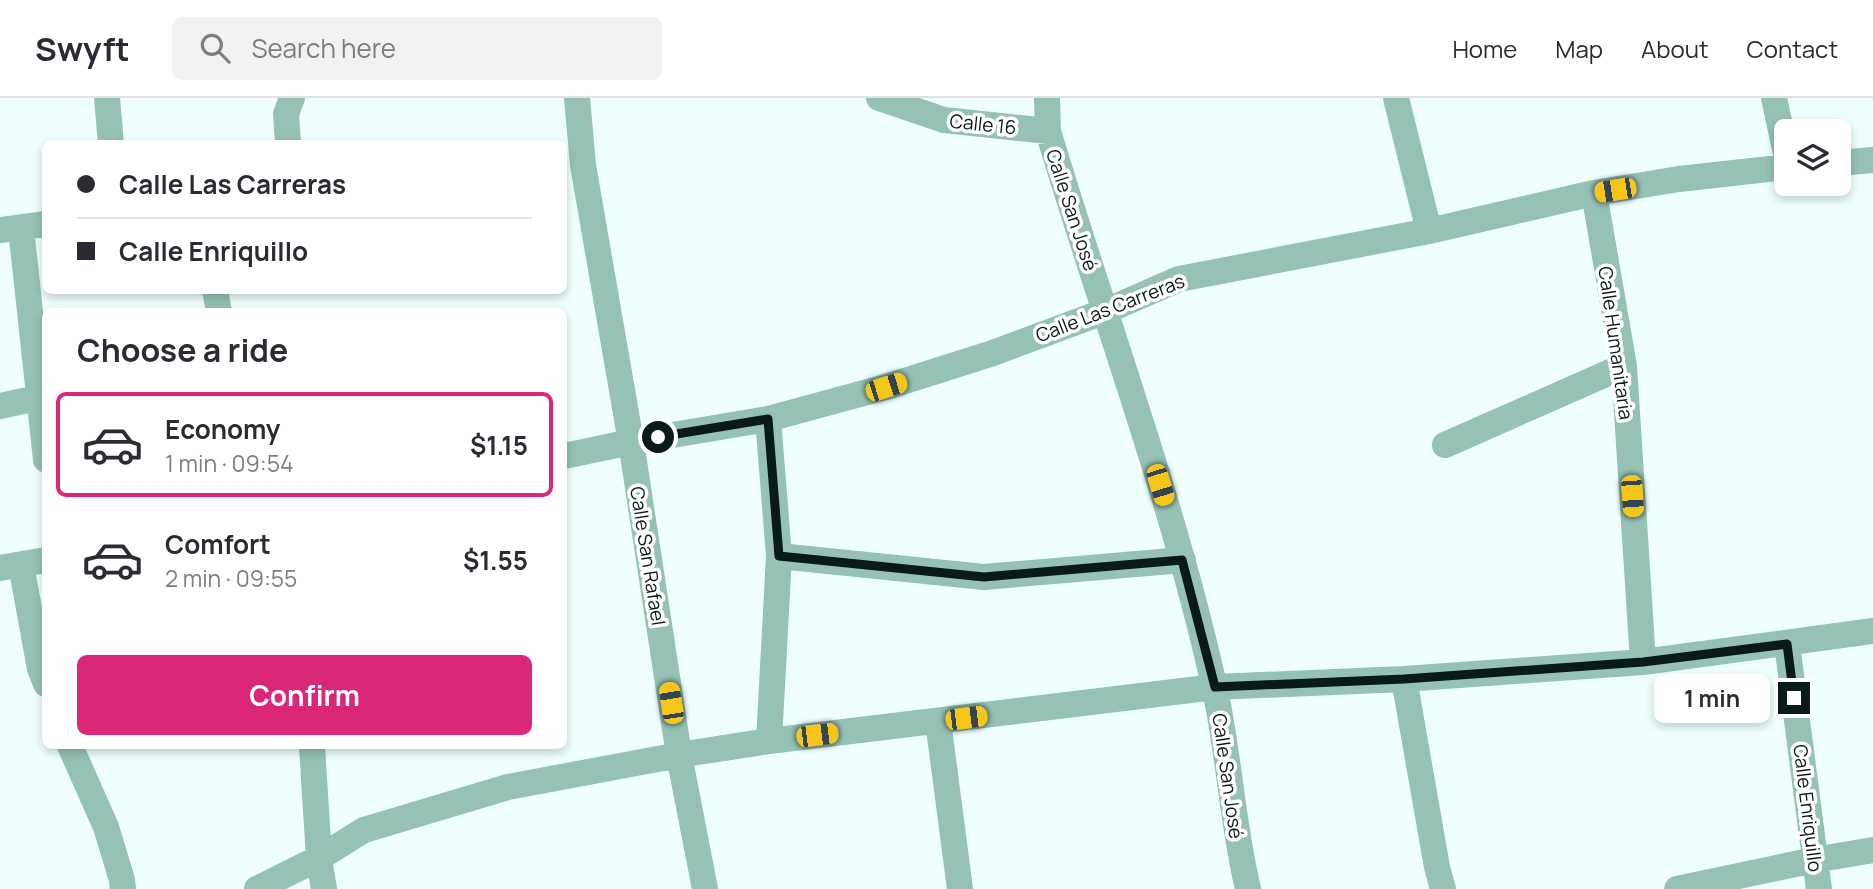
<!DOCTYPE html>
<meta charset="utf-8">
<style>
:root{--surface:#fff;--page:#f2f2f3;--text:#2b2b33;--muted:#7c7c81;--line:#e1e1e2;--accent:#db2777}
body{margin:0;font-family:Manrope,sans-serif;background:var(--page);color:var(--text);height:100vh;display:flex;flex-direction:column;font-size:26px;white-space:nowrap}
*{box-sizing:border-box;margin:0}
p{font-size:23px;color:var(--muted)}
.icon{flex:none;width:38px;height:38px;fill:none;stroke:currentColor;stroke-width:2;stroke-linecap:round;stroke-linejoin:round}
.map{position:relative;flex:1;overflow:hidden}
.sheet{position:absolute;left:42px;top:210px;width:525px;height:441px;display:flex;flex-direction:column;background:var(--surface);border-radius:10px;box-shadow:0 4px 10px #0003}
.sheet>*{flex:none}
.banner{position:absolute;left:42px;top:42px;width:525px;height:154px;border-radius:10px;box-shadow:0 4px 10px #0003;display:grid;align-content:center;height:154px;padding:0 35px;background:var(--surface)}
.tools{position:absolute;left:1774px;top:21px;display:grid;gap:14px}
.tools a{display:grid;place-items:center;width:77px;height:77px;border-radius:10px;background:var(--surface);box-shadow:0 4px 10px #0003;font-size:35px}
.end{position:absolute;width:32px;height:32px;margin:-16px;border:9px solid #0a1a1a;background:#fff;box-shadow:0 0 0 4px #fff}
.from{border-radius:50%}
.bubble{position:absolute;height:49px;border-radius:10px;background:var(--surface);box-shadow:0 4px 10px #0003;font-size:23px;font-weight:700;line-height:49px;text-align:center}
.car{position:absolute;width:21px;height:42px;margin:-21px -10px;border-radius:9px;box-shadow:0 0 5px 2px #0007;background:linear-gradient(#f5c518 24%,#345 0 40%,#f5c518 0 76%,#345 0 86%,#f5c518 0)}
.banner b{display:flex;align-items:center;gap:24px;height:66px;font-size:26px}
.banner b+b{border-top:2px solid var(--line)}
.banner i{width:18px;height:18px;background:var(--text)}
ul{padding:0;list-style:none}
li{display:flex;align-items:center;gap:21px;height:105px;margin:0 14px 10px;padding:0 21px;border:4px solid transparent;border-radius:10px}
li div{flex:1}
li b{display:block;font-size:26px}
li em{font-style:normal;font-weight:700}
li.selected{border-color:var(--accent)}
li>.icon{width:63px;height:63px;stroke-width:1.5}
h2{padding:0 35px;font-size:32px;line-height:84px}
.action{display:flex;gap:14px;margin-top:auto;padding:14px 35px}
.action a{flex:1;height:80px;border-radius:10px;background:var(--accent);color:#fff;font-size:28px;font-weight:700;line-height:80px;text-align:center}
header{display:flex;align-items:center;gap:42px;box-sizing:border-box;height:98px;padding:0 35px;background:var(--surface);border-bottom:2px solid var(--line)}
header strong{font-size:33px}
nav{display:flex;gap:38px;margin-inline-start:auto;font-size:24px}
.search{width:490px;height:63px;background:var(--page);display:flex;align-items:center;gap:18px;box-sizing:border-box;padding:0 24px;border-radius:10px;color:var(--muted);font-size:26px}
.map>svg:first-child{display:block}
.lines{fill:none;stroke-linecap:round;stroke-linejoin:round}
.minor{stroke:#95c2b5;stroke-width:26}
.route{stroke:#0a1a1a;stroke-width:9}
.labels{text-anchor:middle;stroke-width:7;stroke-linejoin:round;paint-order:stroke}
.street-label{font-size:19px;fill:#0a1a1a;stroke:#fff}
</style>
<header>
<strong>Swyft</strong>
<div class="search"><svg class="icon" aria-label="search" viewBox="0 0 24 24"><circle cx="10" cy="10" r="6"/><path d="M15 15l6 6"/></svg>Search here</div>
<nav><a>Home</a><a>Map</a><a>About</a><a>Contact</a></nav>
</header>
<div class="map">
<svg width="1873" height="791" viewBox="0 0 1873 791">
<rect width="100%" height="100%" fill="#eefffe"/>
<g class="lines">
<path class="minor" d="M107,0L111,46
M577,0L583,67L631,344L679,657L705,791
M879,0L944,22L1048,33
M1047,0L1048,33C1103,217 1172,399 1214,587C1229,654 1232,724 1248,791
M1396,0L1429,133
M1774,0L1787,61
M288,46L286,16L292,0
M1839,65L1873,62
M1594,95L1624,268L1643,564
M21,130L46,362
M0,132L46,126
M215,192L219,214
M0,308L37,300
M768,321L779,458L769,643
M1445,347L1624,268
M564,358L631,344L768,321L886,289L993,255L1106,213L1179,181L1429,133L1594,95L1679,81L1787,69
M779,458L984,479L1183,462
M21,467L40,571L46,586
M0,470L46,462
M1787,546L1819,791
M1404,581L1437,769L1443,791
M938,623L960,791
M70,648L106,729L122,782L123,791
M312,648L319,760L324,791
M257,791L319,760L364,732L508,689L679,657L769,643L1215,589L1404,581L1643,564L1873,533
M1677,791L1814,762L1873,752"/>
</g>
<g class="lines">
<path class="route" d="M658,339L768,321L779,458L984,479L1182,462L1215,589L1404,581L1643,564L1787,546L1794,600"/>
</g>
<g class="labels">
<g class="street-label">
<text transform="translate(983 26) rotate(6)" y="7">Calle 16</text>
<text transform="translate(1072 112) rotate(72)" y="7">Calle San José</text>
<text transform="translate(1110 210) rotate(-21)" y="7">Calle Las Carreras</text>
<text transform="translate(1616 245) rotate(82)" y="7">Calle Humanitaria</text>
<text transform="translate(648 458) rotate(81)" y="7">Calle San Rafael</text>
<text transform="translate(1228 678) rotate(82)" y="7">Calle San José</text>
<text transform="translate(1808 710) rotate(83)" y="7">Calle Enriquillo</text>
</g>
</g>
</svg>
<div class="tools">
<a><svg class="icon" aria-label="layers" viewBox="0 0 24 24"><path d="M12 4l9 5-9 5-9-5zM3 14l9 5 9-5"/></svg></a>
</div>
<i class="end from" style="left:658px;top:339px"></i>
<i class="end" style="left:1794px;top:600px"></i>
<div class="bubble" style="left:1654px;top:576px;width:116px">1 min</div>
<i class="car" style="left:1615px;top:92px;rotate:261deg"></i>
<i class="car" style="left:886px;top:289px;rotate:72deg"></i>
<i class="car" style="left:1160px;top:387px;rotate:163deg"></i>
<i class="car" style="left:1632px;top:398px;rotate:176deg"></i>
<i class="car" style="left:671px;top:605px;rotate:351deg"></i>
<i class="car" style="left:966px;top:620px;rotate:83deg"></i>
<i class="car" style="left:817px;top:637px;rotate:83deg"></i>
<div class="banner">
<b><i class="from"></i>Calle Las Carreras</b>
<b><i></i>Calle Enriquillo</b>
</div>
<section class="sheet">
<h2>Choose a ride</h2>
<ul>
<li class="selected"><svg class="icon" aria-label="car" viewBox="0 0 24 24"><path d="M5 17H2v-5l4-1 3-4h7l3 4 3 1v5h-3M9 17h6M6 11h13"/><circle cx="7" cy="17" r="2"/><circle cx="17" cy="17" r="2"/></svg><div><b>Economy</b><p>1 min · 09:54</p></div><em>$1.15</em></li>
<li><svg class="icon" aria-label="car" viewBox="0 0 24 24"><path d="M5 17H2v-5l4-1 3-4h7l3 4 3 1v5h-3M9 17h6M6 11h13"/><circle cx="7" cy="17" r="2"/><circle cx="17" cy="17" r="2"/></svg><div><b>Comfort</b><p>2 min · 09:55</p></div><em>$1.55</em></li>
</ul>
<div class="action"><a>Confirm</a></div>
</section>
</div>
